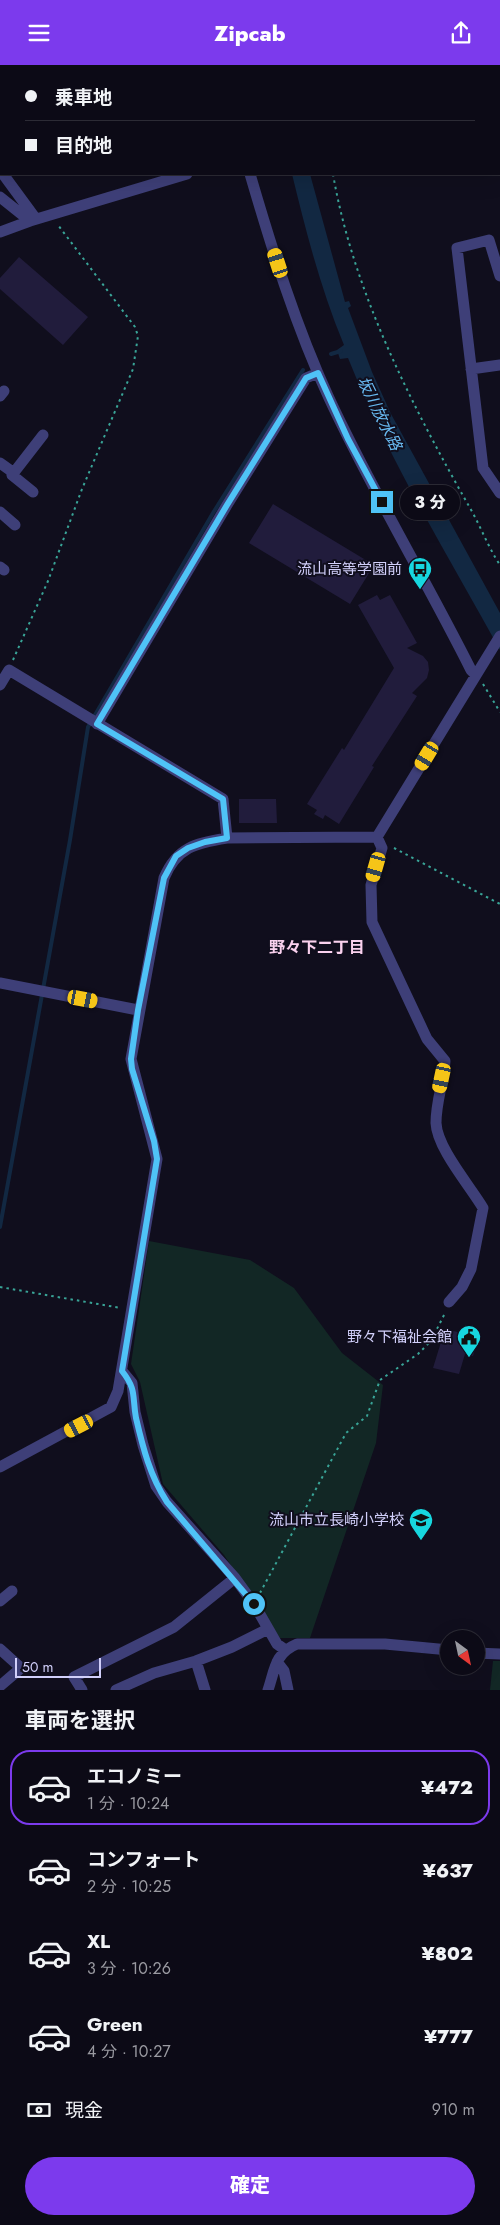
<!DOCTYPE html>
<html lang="ja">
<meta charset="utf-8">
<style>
:root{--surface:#0c0a16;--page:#15131f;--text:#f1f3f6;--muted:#9a9aa1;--line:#2c2b35;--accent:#7c3aed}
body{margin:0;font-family:Jost,"Noto Sans JP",sans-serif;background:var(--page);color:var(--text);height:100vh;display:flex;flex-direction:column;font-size:19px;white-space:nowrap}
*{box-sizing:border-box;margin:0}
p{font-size:16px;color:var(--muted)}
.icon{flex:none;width:28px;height:28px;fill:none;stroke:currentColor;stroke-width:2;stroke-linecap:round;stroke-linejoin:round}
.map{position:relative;height:1625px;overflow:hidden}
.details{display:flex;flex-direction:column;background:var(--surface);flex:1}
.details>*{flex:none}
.guide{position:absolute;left:0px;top:0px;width:500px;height:110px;box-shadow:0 5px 20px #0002,0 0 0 1px var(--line);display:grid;align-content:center;height:110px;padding:0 25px;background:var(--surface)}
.needle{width:32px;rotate:147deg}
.fabs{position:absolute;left:440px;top:1565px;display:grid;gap:10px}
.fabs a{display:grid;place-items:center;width:45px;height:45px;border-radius:50%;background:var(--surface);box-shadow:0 5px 20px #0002,0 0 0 1px var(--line);font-size:25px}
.scale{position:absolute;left:15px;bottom:12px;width:86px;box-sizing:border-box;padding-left:5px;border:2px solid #d1cffa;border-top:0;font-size:14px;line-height:18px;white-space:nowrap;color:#d1cffa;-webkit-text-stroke:4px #100e1d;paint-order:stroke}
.end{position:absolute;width:22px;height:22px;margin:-11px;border:6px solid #4fc3f7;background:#111;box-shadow:0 0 0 2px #111}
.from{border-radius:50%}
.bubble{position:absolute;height:35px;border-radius:18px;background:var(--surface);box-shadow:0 5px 20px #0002,0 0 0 1px var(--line);font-size:16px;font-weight:800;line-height:35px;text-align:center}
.car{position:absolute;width:15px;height:30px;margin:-15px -8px;border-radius:6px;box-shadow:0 0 4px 1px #0007;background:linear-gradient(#f5c518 24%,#345 0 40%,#f5c518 0 76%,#345 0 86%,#f5c518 0)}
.guide b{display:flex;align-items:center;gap:18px;height:48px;font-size:19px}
.guide b+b{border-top:1px solid var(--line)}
.guide i{width:12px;height:12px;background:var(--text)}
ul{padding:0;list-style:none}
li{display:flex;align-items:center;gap:15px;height:75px;margin:0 10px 8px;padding:0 15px;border:2px solid transparent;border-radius:20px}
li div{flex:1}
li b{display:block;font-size:19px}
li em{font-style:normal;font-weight:800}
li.active{border-color:var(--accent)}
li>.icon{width:45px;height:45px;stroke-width:1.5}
h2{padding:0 25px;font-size:22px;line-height:60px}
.pay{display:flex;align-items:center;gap:12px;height:55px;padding:0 25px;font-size:19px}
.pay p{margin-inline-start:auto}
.primary-button{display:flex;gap:10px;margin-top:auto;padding:10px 25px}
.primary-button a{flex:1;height:58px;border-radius:30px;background:var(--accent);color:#fff;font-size:20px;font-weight:800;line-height:58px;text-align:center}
header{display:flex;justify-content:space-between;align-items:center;height:65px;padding:0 25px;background:var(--accent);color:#fff;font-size:22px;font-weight:800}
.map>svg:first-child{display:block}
.green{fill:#122725}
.water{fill:#122842}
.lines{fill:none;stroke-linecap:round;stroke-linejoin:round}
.stream{stroke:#122842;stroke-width:4}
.building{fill:#211c3c}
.path{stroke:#39a497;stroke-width:2;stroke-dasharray:2.5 4;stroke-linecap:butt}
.minor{stroke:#3e3f78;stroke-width:11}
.route{stroke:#4fc3f7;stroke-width:6}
.labels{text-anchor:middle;stroke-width:4;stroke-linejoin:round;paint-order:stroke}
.poi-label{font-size:15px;fill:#d1cffa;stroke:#100e1d;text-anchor:end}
.water-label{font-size:16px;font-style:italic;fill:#68b9f0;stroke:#100e1d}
.neighbourhood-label{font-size:16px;font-weight:bold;fill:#fad1ee;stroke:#100e1d}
</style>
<header><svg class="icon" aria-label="menu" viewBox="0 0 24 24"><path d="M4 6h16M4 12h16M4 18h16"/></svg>Zipcab<svg class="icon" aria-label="share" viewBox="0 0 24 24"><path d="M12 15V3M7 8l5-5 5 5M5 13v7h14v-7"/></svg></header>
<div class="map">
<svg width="500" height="1625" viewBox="0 0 500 1625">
<rect width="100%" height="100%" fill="#100e1d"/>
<path class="green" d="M149,1176L250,1195L294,1223L342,1288L383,1320L376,1378L310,1573H280L224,1490L163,1419L140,1317L131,1299Z
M493,1596H500V1625H490Z"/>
<path class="water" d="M292,109H310L345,237L349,236L351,241L348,243L372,307L391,349L500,548V585C447,489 389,395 348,293L340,294L337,285L344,280C321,225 306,167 292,109Z"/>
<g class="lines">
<path class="stream" d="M331,289L341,286
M0,1162L70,775L88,662L213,448L303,305"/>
</g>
<path class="building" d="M19,192L88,252L63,280L0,224V213Z
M273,439L374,500L350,539L249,478Z
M377,530L380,535L390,530L417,578L407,583L423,591L428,597L429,605L427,613L412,628L417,631L372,701L374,702L339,759L325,750L323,754L314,749L317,745L307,739L342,683L344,685L394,603L358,540Z
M239,734H276L277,758H239Z
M445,1264L479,1272L473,1291L465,1289L459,1309L433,1303Z"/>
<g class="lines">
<path class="path" d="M233,1L234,0
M456,1L457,0
M333,109C353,226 412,341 470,443C481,462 488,482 500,500
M13,595L48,516L82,424L133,304L138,271L135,262L58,160
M483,619L500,647
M394,783L500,839
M0,1222L121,1243
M260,1528L346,1368L367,1351L380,1315L418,1289L431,1276L445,1248"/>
<path class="minor" d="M216,0V1
M323,0V1
M385,1L386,0
M481,1L484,0
M499,92L500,93
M3,109L36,154
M250,109C272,184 296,262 329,333C372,426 425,513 471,605L476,610
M0,132L30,156
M0,167L30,156L187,109
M500,211L489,175L457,183L483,403L500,428
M471,304L500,300
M0,331L4,326
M0,398L14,408
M33,427L12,410L43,370
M0,447L15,460
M0,502L4,505
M0,620L9,605L223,734L227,773
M97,659L227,440L306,313L318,308
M377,772L382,783L371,820L372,857L427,974L445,996C444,1016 436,1036 436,1058C437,1083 470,1121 483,1143L471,1204L462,1222L449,1237
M0,918L138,945
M122,1306L132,1318L135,1347L143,1380L156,1421L167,1437L235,1513L254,1539L277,1579L284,1584
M0,1402L111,1342L118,1326L157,1094L131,994L164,813C177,782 196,778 227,773L377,772L500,571
M0,1536L12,1526
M0,1584L21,1603L0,1621
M476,1588L500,1589
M277,1597L284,1606L288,1625
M82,1625L74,1612L174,1562L235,1513
M116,1625L154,1608L196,1596
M205,1625L196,1596L232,1582L268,1564
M268,1625C275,1604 275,1588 297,1579H385L449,1585"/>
</g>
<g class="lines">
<path class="route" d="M254,1539L167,1437C150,1411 143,1383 136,1353C132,1331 137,1325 122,1306L157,1094L154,1076L132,1004L131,994L138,945L164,813L176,791L188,783L205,777L227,773L223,734L97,659L227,440L306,313L318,308L348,374L382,437"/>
</g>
<defs>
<g id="bus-pin" transform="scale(1.25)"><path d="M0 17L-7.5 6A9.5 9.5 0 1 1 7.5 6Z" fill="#17d7df" stroke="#100e1d"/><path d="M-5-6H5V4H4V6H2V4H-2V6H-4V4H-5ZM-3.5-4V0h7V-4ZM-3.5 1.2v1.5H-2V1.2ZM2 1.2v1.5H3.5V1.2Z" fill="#111"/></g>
<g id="civic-pin" transform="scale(1.25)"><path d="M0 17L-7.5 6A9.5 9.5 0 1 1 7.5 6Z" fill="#17d7df" stroke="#100e1d"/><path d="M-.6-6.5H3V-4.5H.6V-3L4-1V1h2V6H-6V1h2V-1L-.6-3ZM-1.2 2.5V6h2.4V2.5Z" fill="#111"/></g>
<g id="school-pin" transform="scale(1.25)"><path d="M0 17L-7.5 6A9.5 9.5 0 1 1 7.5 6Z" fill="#17d7df" stroke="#100e1d"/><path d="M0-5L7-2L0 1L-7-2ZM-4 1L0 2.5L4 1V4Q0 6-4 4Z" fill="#111"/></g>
</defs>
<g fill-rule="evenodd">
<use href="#bus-pin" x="420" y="504"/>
<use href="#civic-pin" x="469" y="1272"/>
<use href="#school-pin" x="421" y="1455"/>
</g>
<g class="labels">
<g class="poi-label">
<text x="402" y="509">流山高等学園前</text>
<text x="452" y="1277">野々下福祉会館</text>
<text x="404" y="1460">流山市立長崎小学校</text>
</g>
<g class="water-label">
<text transform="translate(380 348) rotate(64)" y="6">坂川放水路</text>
</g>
<g class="neighbourhood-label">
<text x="317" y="888">野々下二丁目</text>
</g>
</g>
</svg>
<div class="fabs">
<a><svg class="needle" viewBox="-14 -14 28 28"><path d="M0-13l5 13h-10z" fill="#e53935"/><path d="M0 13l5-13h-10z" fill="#9a9aa1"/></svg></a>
</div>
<div class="scale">50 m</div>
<i class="end from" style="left:254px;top:1539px"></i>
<i class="end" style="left:382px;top:437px"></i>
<div class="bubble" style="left:400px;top:420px;width:60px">3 分</div>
<i class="car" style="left:278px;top:198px;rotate:342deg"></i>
<i class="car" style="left:427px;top:691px;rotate:211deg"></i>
<i class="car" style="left:376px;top:802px;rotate:196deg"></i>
<i class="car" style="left:83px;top:934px;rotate:101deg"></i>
<i class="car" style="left:442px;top:1013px;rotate:192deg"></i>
<i class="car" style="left:79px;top:1361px;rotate:243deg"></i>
<div class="guide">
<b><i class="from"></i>乗車地</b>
<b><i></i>目的地</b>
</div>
</div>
<section class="details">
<h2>車両を選択</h2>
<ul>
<li class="active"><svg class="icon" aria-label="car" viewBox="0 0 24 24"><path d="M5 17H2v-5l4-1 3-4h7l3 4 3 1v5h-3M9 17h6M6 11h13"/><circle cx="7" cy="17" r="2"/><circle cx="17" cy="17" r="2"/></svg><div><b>エコノミー</b><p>1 分 · 10:24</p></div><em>¥472</em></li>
<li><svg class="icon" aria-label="car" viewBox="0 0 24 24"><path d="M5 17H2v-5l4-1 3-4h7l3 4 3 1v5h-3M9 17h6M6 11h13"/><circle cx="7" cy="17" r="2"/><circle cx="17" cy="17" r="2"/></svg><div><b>コンフォート</b><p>2 分 · 10:25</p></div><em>¥637</em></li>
<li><svg class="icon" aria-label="car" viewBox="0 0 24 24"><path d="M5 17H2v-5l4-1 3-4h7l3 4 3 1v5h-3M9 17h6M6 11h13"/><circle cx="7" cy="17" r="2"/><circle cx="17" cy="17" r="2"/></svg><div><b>XL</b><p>3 分 · 10:26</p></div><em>¥802</em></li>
<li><svg class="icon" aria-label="car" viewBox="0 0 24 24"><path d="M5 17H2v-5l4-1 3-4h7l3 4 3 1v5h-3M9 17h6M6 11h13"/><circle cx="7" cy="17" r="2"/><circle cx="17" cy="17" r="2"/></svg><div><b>Green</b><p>4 分 · 10:27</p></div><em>¥777</em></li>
</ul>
<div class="pay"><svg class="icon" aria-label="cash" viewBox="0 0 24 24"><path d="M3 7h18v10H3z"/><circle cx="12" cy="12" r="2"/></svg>現金<p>910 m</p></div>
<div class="primary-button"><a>確定</a></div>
</section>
